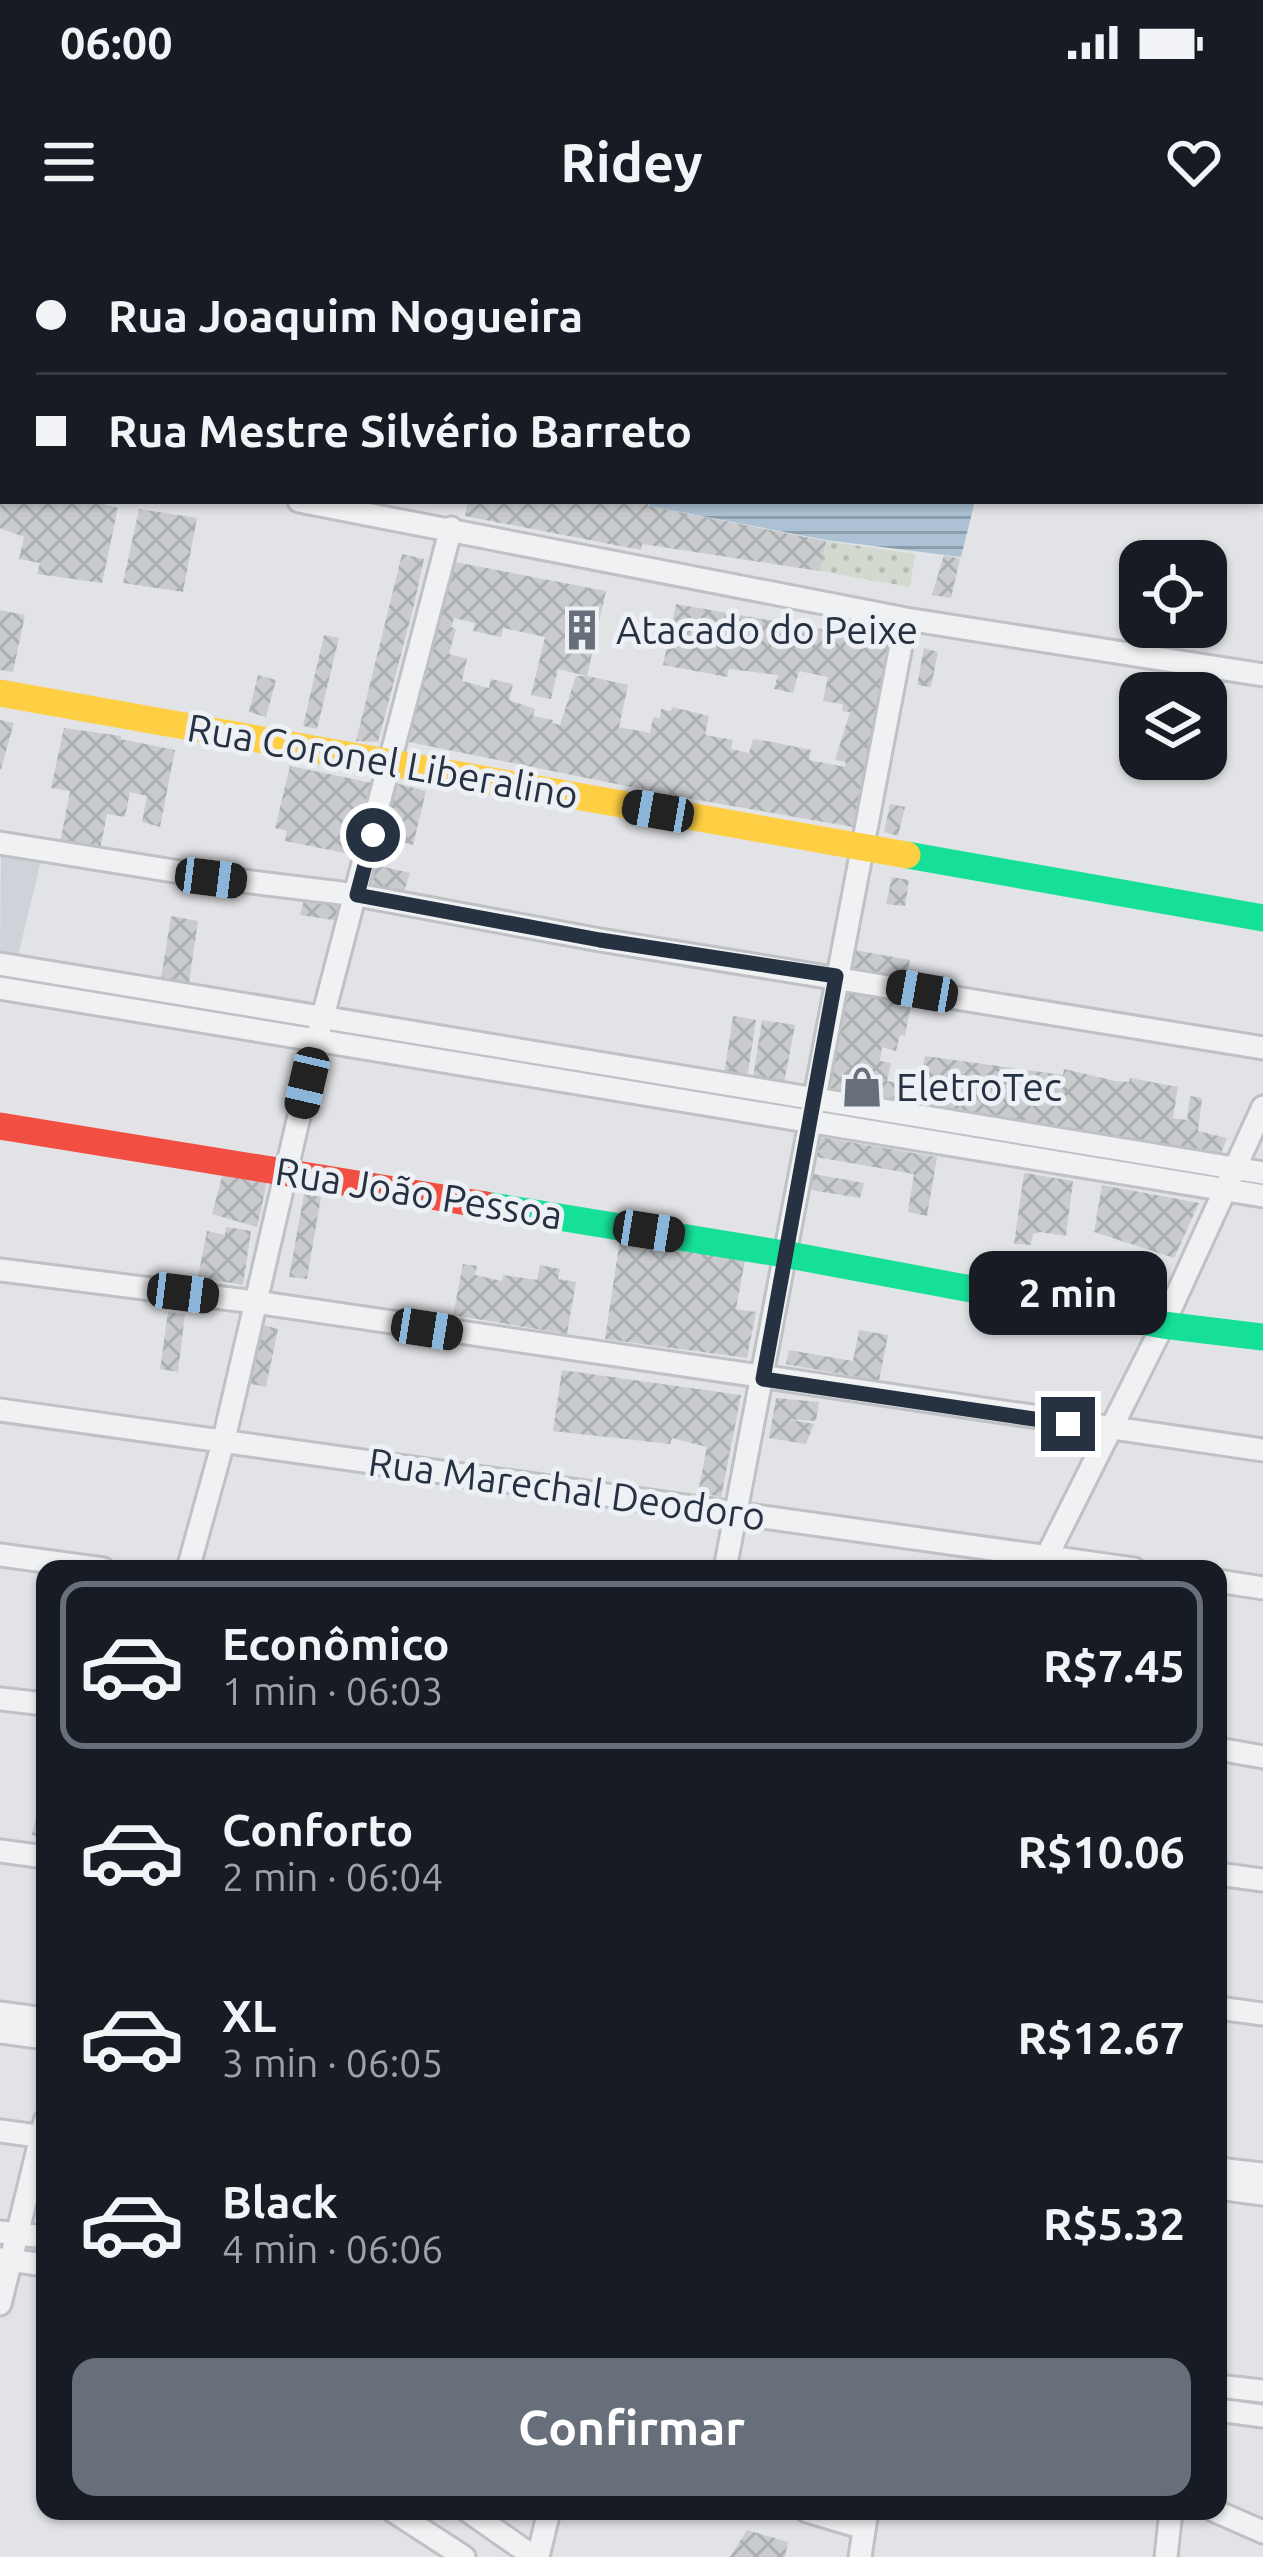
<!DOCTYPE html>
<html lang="pt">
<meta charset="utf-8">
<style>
:root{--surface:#171b24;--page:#20242c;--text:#f1f3f6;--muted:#9ea1a6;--line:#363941;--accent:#676f7b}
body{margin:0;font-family:Ubuntu,sans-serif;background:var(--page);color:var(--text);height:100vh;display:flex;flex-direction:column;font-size:45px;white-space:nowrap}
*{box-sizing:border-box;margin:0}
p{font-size:39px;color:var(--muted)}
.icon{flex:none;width:66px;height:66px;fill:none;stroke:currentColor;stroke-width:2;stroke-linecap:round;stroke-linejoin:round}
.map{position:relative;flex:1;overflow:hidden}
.sheet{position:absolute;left:36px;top:1320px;width:1191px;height:960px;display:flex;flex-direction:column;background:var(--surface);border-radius:24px;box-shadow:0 3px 9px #0004}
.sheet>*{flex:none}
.top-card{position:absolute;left:0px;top:0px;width:1263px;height:264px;box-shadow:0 3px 9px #0004;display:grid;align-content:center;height:264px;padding:0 36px;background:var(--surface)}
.tools{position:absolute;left:1119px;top:300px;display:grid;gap:24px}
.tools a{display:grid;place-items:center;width:108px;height:108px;border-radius:24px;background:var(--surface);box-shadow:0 3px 9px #0004;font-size:60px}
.end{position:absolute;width:54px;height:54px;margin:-27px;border:15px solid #263141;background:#fff;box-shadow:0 0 0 6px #fff}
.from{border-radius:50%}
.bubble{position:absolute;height:84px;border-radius:24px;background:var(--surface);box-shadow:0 3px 9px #0004;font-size:39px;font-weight:700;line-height:84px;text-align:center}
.car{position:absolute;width:36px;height:72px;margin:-36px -18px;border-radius:15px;box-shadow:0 0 9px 3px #0007;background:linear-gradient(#222 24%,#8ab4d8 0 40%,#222 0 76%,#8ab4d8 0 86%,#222 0)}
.top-card b{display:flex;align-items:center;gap:42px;height:114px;font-size:45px}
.top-card b+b{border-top:3px solid var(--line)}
.top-card i{width:30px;height:30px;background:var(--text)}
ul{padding:21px 0 0;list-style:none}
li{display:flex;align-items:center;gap:36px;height:168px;margin:0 24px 18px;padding:0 12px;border:6px solid transparent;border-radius:24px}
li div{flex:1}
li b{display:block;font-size:45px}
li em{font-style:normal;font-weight:700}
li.selected{border-color:var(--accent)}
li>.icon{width:108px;height:108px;stroke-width:1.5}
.action{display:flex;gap:24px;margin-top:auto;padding:24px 36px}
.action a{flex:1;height:138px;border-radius:24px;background:var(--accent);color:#fff;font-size:48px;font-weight:700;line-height:138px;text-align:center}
.status{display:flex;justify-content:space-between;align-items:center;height:84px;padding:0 60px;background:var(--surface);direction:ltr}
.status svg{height:33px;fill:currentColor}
header{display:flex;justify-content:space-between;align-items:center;height:156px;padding:0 36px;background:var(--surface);font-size:54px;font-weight:700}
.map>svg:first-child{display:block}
.built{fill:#ced3da}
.grass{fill:url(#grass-dots)}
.water{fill:url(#water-rules)}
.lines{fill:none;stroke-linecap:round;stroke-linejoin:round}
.ferry{stroke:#2d5277;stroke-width:3;stroke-dasharray:15 12;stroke-linecap:butt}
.building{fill:url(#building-cross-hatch)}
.street-casing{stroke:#bfc1c4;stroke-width:27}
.street{stroke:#f0f1f3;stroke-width:21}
.fast{stroke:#16e098;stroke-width:27}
.slow{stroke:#ffcf43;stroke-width:27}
.jam{stroke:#f24e42;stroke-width:27}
.route{stroke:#263141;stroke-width:15}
.labels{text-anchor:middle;stroke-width:10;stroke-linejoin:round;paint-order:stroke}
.poi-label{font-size:39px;fill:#263141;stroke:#edf1f6;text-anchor:start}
.street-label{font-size:39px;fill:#263141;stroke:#edf1f6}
</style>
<div class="status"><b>06:00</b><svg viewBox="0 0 49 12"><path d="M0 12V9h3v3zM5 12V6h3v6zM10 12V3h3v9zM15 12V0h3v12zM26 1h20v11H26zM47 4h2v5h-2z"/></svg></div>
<header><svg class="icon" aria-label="menu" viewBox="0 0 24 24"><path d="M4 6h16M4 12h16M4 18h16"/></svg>Ridey<svg class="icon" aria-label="heart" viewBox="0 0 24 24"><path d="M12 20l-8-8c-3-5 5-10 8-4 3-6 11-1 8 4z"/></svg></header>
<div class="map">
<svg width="1263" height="2317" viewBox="0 0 1263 2317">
<defs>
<pattern id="grass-dots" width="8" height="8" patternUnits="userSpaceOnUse" patternTransform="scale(3)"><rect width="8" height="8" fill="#d2dad0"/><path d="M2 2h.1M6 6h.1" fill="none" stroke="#b4bcb4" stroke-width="1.8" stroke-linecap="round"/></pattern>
<pattern id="water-rules" width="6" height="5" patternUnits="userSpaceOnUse" patternTransform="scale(3)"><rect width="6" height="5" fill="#acc1d4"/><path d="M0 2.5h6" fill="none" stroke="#8c9dae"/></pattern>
<pattern id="building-cross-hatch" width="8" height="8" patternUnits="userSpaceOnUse" patternTransform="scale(3)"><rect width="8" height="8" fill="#c9cbce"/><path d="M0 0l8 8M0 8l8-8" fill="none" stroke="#acafb2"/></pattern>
</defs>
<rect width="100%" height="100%" fill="#e1e3e6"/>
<path class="built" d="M1,609L42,616L18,716L0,713Z"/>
<path class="grass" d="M826,301L915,314L910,347L820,331Z"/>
<path class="water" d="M0,0H1263V169H1260V3H3V168Z
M650,261H975L961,317L826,300L649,266Z"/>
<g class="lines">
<path class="ferry" d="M9,3V0"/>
</g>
<path class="building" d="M0,261H92L118,268L102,343L37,334L40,323L19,319L24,297L0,288Z
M468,261H649L648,266L826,301L820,331L642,304L641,310L465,276Z
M139,269L197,278L183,352L123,343Z
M402,314L424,319L414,365L378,502L356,501Z
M944,315L960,319L951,358L932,355Z
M450,321L606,351L587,436L558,429L551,459L531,455L545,397L503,388L501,397L473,391L475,383L454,378L451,387L456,389L449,414L467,419L462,441L489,448L491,439L513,444L509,460L535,469L533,476L553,480L552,483L560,485L576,436H587L628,445L619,487L650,493L653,477L660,478L661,469L671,471L672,467L709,476L705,495L733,500L731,509L749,513L753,499L772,502L811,510L809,520L845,527L846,522L835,520L850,472L842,471L843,464L823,461L828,437L799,431L793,453L774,449L778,435L729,429L727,437L663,425L676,364L890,401L853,587L675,556L409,502Z
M0,370L25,375L13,432L0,430Z
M324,395L339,398L317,489L303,486Z
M924,408L938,412L931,447L917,445Z
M258,435L276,440L266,477L249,472Z
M0,480L14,483L1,529H0Z
M64,488L121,496V499L175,510L160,587L142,582L147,556L130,552L125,577L107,574L100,610L60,603L70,551L51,548Z
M290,526L372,543L355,615L285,601L287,591L275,588Z
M395,543L426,551L413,605L382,598Z
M890,564L905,567L898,596L884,592Z
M376,625L410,633L401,661L370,655Z
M892,637L909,640L905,666L886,664Z
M305,656L343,662L339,681L300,675Z
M171,676L198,681L189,743L161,739Z
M855,710L910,720L906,742L850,733Z
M850,746L912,759L905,796L900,795L896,811L882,807L880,821L891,823L887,841L918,847L925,816L1063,835L1064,829L1115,841L1129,842L1130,838L1178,847L1173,878L1187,880L1190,856L1202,858L1198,891L1227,898L1219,918L1089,892L828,852Z
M733,776L756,780L747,838L724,835Z
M762,780L795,785L784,843L753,838Z
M813,896L937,917L927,976L908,972L914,934L810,916Z
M223,933L267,942L257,987L212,974Z
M808,933L864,943L860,958L805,949Z
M1024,933L1073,941L1066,996L1040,992L1033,994L1031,1005L1014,1004Z
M1102,945L1199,963L1174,1018L1094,992Z
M304,954L321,957L307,1039L289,1037Z
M226,987L251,991L243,1045L198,1037L207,991L225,995Z
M620,999L745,1020L736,1069L756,1072L747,1118L605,1099Z
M463,1024L477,1026L475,1035L502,1041L503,1035L537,1040L540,1025L560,1029L558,1039L576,1042L567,1094L453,1075Z
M168,1072L185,1074L178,1132L160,1129Z
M259,1084L278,1089L266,1147L246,1143Z
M859,1090L888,1095L879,1141L786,1124L789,1110L853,1121Z
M562,1130L741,1155L721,1257L698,1252L707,1207L672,1198L670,1204L553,1191Z
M776,1158L819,1162L816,1181L787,1179L814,1184L806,1204L769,1198Z
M43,1545L45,1546V1598L32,1595Z
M747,2290L788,2302L785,2317H730Z"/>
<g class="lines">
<g class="street-casing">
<path id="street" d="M0,211L3,201
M299,261L906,379L1263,435
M0,603L211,637L357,655L600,700L1263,808
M0,724L1263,933
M0,748L1263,956
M0,1030L255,1062L1263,1210
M0,1170L1134,1329
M0,1315L103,1329
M1042,1326L1163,1085L1263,867
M188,1329L224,1199L317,799L451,288
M725,1329L906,379
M1218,1341L1263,1348
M0,1459L45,1464
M1218,1509L1263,1517
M0,1611L45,1617
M1218,1634L1263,1640
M1218,1768L1263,1774
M0,1773L45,1779
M0,1792L45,1798
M0,1891L45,1897
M1218,1929L1263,1934
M1218,1948L1263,1954
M0,1992L45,1997
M1,2019L45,2025
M0,2064L45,1881
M1218,2146L1263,2151
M1218,2170L1263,2176
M393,2271L464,2317
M468,2271L534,2317
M807,2271L864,2288
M1215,2271L1263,2292
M538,2317L549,2271
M860,2317L867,2271
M1166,2317L1171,2271"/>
</g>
<use href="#street" class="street"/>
<path class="fast" d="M907,615L1263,678
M486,965L784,1014L1163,1085L1263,1097"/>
<path class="slow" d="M0,453L907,615"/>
<path class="jam" d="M0,886L486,965"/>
</g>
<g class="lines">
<path class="route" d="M373,595L357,655L600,700L836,736L763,1139L1068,1184"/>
</g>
<defs>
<g id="building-bare" transform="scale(3.24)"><path d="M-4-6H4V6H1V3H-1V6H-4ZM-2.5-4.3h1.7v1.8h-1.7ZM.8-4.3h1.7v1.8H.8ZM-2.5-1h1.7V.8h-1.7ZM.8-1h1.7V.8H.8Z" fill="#676f7b" stroke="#edf1f6" stroke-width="2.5" paint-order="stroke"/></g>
<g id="shop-bare" transform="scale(3.24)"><path d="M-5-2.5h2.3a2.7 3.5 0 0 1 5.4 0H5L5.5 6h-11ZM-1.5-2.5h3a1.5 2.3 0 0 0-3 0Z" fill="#676f7b" stroke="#edf1f6" stroke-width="2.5" paint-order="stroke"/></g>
</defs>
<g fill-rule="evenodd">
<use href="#building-bare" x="582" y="390"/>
<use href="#shop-bare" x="862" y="847"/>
</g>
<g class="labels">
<g class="poi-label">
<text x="616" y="404">Atacado do Peixe</text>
<text x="896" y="861">EletroTec</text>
</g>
<g class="street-label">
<text transform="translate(383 521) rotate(10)" y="14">Rua Coronel Liberalino</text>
<text transform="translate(419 953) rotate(9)" y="14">Rua João Pessoa</text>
<text transform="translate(567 1249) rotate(8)" y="14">Rua Marechal Deodoro</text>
</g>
</g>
</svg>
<div class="tools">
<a><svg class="icon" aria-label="locate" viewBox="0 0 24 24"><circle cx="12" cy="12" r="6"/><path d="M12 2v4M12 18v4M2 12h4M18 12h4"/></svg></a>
<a><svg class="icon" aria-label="layers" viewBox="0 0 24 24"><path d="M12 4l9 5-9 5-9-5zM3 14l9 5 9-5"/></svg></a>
</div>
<i class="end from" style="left:373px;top:595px"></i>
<i class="end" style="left:1068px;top:1184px"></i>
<div class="bubble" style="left:969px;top:1011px;width:198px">2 min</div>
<i class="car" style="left:658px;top:571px;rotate:280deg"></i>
<i class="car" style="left:211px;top:638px;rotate:97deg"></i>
<i class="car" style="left:922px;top:751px;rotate:280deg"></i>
<i class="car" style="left:307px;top:843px;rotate:193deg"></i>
<i class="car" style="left:649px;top:991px;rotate:99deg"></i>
<i class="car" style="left:183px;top:1053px;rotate:97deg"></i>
<i class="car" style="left:427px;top:1089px;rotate:99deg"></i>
<div class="top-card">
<b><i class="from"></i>Rua Joaquim Nogueira</b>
<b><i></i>Rua Mestre Silvério Barreto</b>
</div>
<section class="sheet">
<ul>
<li class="selected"><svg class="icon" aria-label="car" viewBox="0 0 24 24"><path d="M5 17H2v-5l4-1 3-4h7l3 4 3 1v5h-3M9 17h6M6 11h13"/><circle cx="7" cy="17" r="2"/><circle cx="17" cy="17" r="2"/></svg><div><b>Econômico</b><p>1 min · 06:03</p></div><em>R$7.45</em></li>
<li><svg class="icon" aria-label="car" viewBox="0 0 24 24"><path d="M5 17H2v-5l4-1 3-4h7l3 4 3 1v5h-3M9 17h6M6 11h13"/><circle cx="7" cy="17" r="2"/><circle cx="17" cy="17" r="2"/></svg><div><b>Conforto</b><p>2 min · 06:04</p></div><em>R$10.06</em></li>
<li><svg class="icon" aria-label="car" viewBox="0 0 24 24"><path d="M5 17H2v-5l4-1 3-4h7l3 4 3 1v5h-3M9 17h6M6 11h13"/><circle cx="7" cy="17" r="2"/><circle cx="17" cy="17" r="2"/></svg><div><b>XL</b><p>3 min · 06:05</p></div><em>R$12.67</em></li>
<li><svg class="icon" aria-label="car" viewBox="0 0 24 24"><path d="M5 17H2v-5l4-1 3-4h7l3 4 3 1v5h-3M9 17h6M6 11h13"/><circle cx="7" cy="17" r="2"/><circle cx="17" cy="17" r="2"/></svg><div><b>Black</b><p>4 min · 06:06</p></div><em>R$5.32</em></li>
</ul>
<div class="action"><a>Confirmar</a></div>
</section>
</div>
